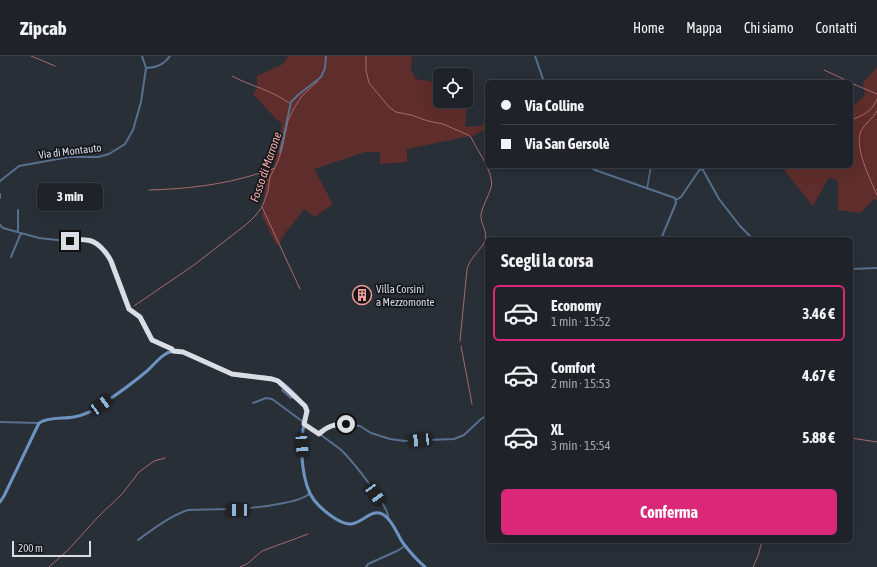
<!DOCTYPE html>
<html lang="it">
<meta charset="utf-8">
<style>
:root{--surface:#1f2329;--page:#272b31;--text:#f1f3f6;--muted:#a1a4a8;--line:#3c4046;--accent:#db2777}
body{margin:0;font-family:"Asap Condensed",sans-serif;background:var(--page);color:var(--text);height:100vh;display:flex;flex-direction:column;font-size:15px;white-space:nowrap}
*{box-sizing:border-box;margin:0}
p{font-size:13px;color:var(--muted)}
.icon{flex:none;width:22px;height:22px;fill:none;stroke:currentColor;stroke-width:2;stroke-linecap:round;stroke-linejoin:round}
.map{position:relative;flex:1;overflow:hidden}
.side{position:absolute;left:485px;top:181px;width:368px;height:306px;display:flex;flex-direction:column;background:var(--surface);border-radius:6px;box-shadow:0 4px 16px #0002,0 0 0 1px var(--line)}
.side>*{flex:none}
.guide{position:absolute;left:485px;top:24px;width:368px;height:88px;border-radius:6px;box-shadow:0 4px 16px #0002,0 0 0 1px var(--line);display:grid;align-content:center;height:88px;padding:0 16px;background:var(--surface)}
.tools{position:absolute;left:433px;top:12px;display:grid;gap:8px}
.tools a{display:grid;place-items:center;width:40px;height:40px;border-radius:6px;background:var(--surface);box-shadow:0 4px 16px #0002,0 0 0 1px var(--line);font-size:20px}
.scale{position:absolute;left:12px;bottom:10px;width:79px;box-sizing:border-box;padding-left:4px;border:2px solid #dadee4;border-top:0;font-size:11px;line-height:14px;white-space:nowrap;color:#dadee4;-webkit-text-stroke:3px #14171b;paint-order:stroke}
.end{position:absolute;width:18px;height:18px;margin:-9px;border:5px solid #dadee4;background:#111;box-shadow:0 0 0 2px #111}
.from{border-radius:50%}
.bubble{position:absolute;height:28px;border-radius:6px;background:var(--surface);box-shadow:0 4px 16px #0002,0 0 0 1px var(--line);font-size:13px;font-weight:700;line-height:28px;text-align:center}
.car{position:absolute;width:12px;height:24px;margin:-12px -6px;border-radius:5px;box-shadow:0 0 3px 1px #0007;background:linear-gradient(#222 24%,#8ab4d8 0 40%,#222 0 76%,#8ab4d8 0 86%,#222 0)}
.guide b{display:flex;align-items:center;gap:14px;height:38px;font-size:15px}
.guide b+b{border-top:1px solid var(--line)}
.guide i{width:10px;height:10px;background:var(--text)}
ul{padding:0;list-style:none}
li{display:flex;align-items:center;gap:12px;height:56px;margin:0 8px 6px;padding:0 8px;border:2px solid transparent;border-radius:6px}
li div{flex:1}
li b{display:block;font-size:15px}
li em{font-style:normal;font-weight:700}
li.on{border-color:var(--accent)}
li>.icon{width:36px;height:36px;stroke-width:1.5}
h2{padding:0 16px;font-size:18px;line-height:48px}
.action{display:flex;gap:8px;margin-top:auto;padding:8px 16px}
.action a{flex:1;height:46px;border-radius:6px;background:var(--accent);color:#fff;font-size:16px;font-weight:700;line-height:46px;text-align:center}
header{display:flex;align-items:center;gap:24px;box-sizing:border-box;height:56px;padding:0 20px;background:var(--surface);border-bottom:1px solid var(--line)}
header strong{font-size:19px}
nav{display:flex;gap:22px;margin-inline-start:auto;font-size:14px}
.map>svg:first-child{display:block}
.green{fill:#5f2d2b}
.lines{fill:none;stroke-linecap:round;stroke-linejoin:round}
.stream{stroke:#a76a6c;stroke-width:1}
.pedestrian{stroke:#586f8d;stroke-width:1.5}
.minor{stroke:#586f8d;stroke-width:2}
.secondary{stroke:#6d93c2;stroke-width:3}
.route{stroke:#dadee4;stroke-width:5}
.labels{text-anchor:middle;stroke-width:3.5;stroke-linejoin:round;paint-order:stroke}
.street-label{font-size:11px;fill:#dadee4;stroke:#14171b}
.poi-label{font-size:11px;fill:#dadee4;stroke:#14171b;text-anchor:start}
.water-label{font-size:12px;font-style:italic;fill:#f6aaa5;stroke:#14171b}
</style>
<header>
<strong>Zipcab</strong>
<nav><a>Home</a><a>Mappa</a><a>Chi siamo</a><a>Contatti</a></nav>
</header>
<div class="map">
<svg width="877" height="511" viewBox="0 0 877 511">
<rect width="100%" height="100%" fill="#292f37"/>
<path class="green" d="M288,0H412L411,14L416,23L440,27V45H466V42L467,43L465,71L481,70L484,67H487V72L475,79L407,93V106L380,108V96H365L314,113L333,148L315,161L304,153L286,176L277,190L262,160L267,116L274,112L282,67L277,64L253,38L257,32V20L283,8Z
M877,11V144L874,143L860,157L838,154V125L829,121L813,150L785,115L790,110H851V52L865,39L863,27Z"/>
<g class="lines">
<path class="stream" d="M31,0L55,10
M366,0V14L369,27L390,52L396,56L411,59L428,65L443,68L468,79L471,81C477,95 495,117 491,132C488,141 483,149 481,158C480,168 488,175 485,185C480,195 470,202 467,213L460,285
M824,14L850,26
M232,20C250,30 272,34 289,47
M851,27L877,38
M851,64C862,60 873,55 877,43
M149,134C186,133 222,129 257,118C263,117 269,114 275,112
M877,139C870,123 854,91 861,75C865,67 873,63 877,55
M262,151L300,233
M134,250L194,209L248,167L256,159L262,151L268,135L270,121L278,105L282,93L288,65L294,52L302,40L318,25
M461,290L472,348
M851,382L877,386
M49,511L68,494L98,461L122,438L139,416L154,405L165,402
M240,511L247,508L262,495L308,478
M753,511L758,500L762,485"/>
<path class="pedestrian" d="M647,133L651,110"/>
<path class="minor" d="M535,0L544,26
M146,12C156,12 164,9 170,0
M280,97L291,46L298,39L321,21L325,12L326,0
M589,110L595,114L675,142L676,147L661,183
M0,125L19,110L69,101H98L109,98L125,88L133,74L141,46L146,12L142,0
M0,138V142
M676,144L681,141L700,113L703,114L719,143L740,170L753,183
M18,154V176
M0,169L3,172L39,182L66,185L86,184L94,186L109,201L129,253L140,261L151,282L157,287L171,293L173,295
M11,201L21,177
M851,213L877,212
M282,334L291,342L295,339
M253,347L266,342L272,343L340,393C350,402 390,451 388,462
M0,366L38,367
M319,378L323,373L335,368H346L360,370L371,377L390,383L405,385L454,383L464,379L481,363L487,359
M138,484C153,473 170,460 188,454C220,453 252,454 284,447C293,445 302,444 309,438
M366,511L368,508L397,495L405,490"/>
<path class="secondary" d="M0,446L4,440L39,367C48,361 63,363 74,361C84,359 93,355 101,349C116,339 134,326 147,315C155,308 162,297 173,295C186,293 219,313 232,318C246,323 263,318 277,324C284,327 302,344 305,351C309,357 304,367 303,374C300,394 302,428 314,444C321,453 340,469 351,468C363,467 372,451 384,459C393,465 397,478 403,487C409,495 417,504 425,511"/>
</g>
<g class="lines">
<path class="route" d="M70,185C75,184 81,183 86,184C97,184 107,197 111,205L129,253L140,261L152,284L172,293L173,295L183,296L232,318L272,323L278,325L305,350L307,355L304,368L319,378C327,370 335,368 346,368"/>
</g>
<defs>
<g id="building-ring" transform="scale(1)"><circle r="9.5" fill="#14171b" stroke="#f59b97" stroke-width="1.5"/><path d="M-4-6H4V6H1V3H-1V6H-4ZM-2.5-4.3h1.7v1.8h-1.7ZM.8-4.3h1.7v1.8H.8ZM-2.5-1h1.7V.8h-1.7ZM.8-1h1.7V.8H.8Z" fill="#f59b97"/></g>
</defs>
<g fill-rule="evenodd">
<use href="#building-ring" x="362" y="239"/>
</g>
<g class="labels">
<g class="street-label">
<text transform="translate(70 95) rotate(-7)" y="4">Via di Montauto</text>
</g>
<g class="poi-label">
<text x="376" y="237">Villa Corsini<tspan x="376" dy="13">a Mezzomonte</tspan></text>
</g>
<g class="water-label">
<text transform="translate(266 111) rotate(-71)" y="4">Fosso di Marrone</text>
</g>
</g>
</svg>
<div class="tools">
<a><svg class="icon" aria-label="locate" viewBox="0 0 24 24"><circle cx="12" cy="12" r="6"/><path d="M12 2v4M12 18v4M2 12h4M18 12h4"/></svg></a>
</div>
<div class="scale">200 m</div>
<i class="end from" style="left:346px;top:368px"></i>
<i class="end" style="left:70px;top:185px"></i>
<div class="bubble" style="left:37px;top:127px;width:66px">3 min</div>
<i class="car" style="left:101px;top:349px;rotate:54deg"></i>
<i class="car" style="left:420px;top:384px;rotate:264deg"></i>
<i class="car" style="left:302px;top:389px;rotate:176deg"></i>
<i class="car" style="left:375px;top:438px;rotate:144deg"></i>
<i class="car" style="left:238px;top:454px;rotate:270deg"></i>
<div class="guide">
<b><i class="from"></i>Via Colline</b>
<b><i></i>Via San Gersolè</b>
</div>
<section class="side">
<h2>Scegli la corsa</h2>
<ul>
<li class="on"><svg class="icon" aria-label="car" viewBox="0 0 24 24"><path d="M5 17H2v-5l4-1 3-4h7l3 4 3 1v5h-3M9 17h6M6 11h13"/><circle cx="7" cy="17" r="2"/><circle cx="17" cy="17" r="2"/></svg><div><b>Economy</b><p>1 min · 15:52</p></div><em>3.46 €</em></li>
<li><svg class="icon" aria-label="car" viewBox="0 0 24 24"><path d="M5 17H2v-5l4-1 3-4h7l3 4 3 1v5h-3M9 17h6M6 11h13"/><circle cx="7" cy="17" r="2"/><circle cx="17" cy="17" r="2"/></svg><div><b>Comfort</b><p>2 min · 15:53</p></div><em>4.67 €</em></li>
<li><svg class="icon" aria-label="car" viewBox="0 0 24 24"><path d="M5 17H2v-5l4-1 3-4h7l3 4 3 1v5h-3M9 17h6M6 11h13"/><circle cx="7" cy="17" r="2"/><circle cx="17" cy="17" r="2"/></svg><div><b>XL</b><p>3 min · 15:54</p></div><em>5.88 €</em></li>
</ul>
<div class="action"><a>Conferma</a></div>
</section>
</div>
